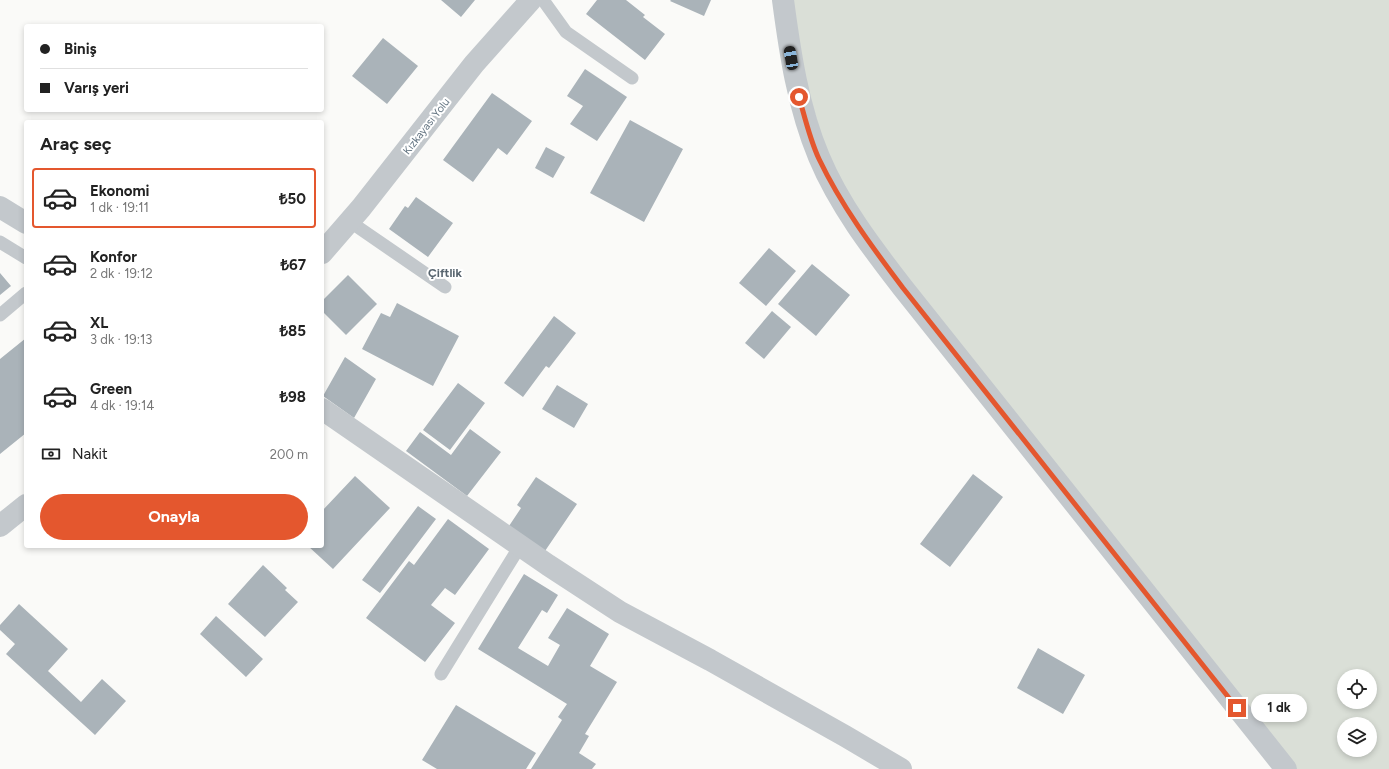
<!DOCTYPE html>
<html lang="tr">
<meta charset="utf-8">
<style>
:root{--surface:#fff;--page:#f6f6f6;--text:#222;--muted:#767676;--line:#e0e0e0;--accent:#e4572e}
body{margin:0;font-family:Figtree,sans-serif;background:var(--page);color:var(--text);height:100vh;display:flex;flex-direction:column;font-size:15px;white-space:nowrap}
*{box-sizing:border-box;margin:0}
p{font-size:13px;color:var(--muted)}
.icon{flex:none;width:22px;height:22px;fill:none;stroke:currentColor;stroke-width:2;stroke-linecap:round;stroke-linejoin:round}
.map{position:relative;flex:1;overflow:hidden}
.drawer{position:absolute;left:24px;top:120px;width:300px;height:428px;display:flex;flex-direction:column;background:var(--surface);border-radius:4px;box-shadow:0 2px 6px #0003}
.drawer>*{flex:none}
.hud{position:absolute;left:24px;top:24px;width:300px;height:88px;border-radius:4px;box-shadow:0 2px 6px #0003;display:grid;align-content:center;height:88px;padding:0 16px;background:var(--surface)}
.buttons{position:absolute;left:1337px;top:669px;display:grid;gap:8px}
.buttons a{display:grid;place-items:center;width:40px;height:40px;border-radius:50%;background:var(--surface);box-shadow:0 2px 6px #0003;font-size:20px}
.end{position:absolute;width:18px;height:18px;margin:-9px;border:5px solid #e4572e;background:#fff;box-shadow:0 0 0 2px #fff}
.from{border-radius:50%}
.bubble{position:absolute;height:28px;border-radius:14px;background:var(--surface);box-shadow:0 2px 6px #0003;font-size:13px;font-weight:700;line-height:28px;text-align:center}
.car{position:absolute;width:12px;height:24px;margin:-12px -6px;border-radius:5px;box-shadow:0 0 3px 1px #0007;background:linear-gradient(#222 24%,#8ab4d8 0 40%,#222 0 76%,#8ab4d8 0 86%,#222 0)}
.hud b{display:flex;align-items:center;gap:14px;height:38px;font-size:15px}
.hud b+b{border-top:1px solid var(--line)}
.hud i{width:10px;height:10px;background:var(--text)}
ul{padding:0;list-style:none}
li{display:flex;align-items:center;gap:12px;height:60px;margin:0 8px 6px;padding:0 8px;border:2px solid transparent;border-radius:4px}
li div{flex:1}
li b{display:block;font-size:15px}
li em{font-style:normal;font-weight:700}
li.current{border-color:var(--accent)}
li>.icon{width:36px;height:36px;stroke-width:1.5}
h2{padding:0 16px;font-size:18px;line-height:48px}
.pay{display:flex;align-items:center;gap:10px;height:44px;padding:0 16px;font-size:15px}
.pay p{margin-inline-start:auto}
.button{display:flex;gap:8px;margin-top:auto;padding:8px 16px}
.button a{flex:1;height:46px;border-radius:24px;background:var(--accent);color:#fff;font-size:16px;font-weight:700;line-height:46px;text-align:center}
.map>svg:first-child{display:block}
.green{fill:#dadfd7;fill-rule:evenodd}
.building{fill:#aab3b9}
.lines{fill:none;stroke-linecap:round;stroke-linejoin:round}
.service{stroke:#c3c8cc;stroke-width:13}
.minor{stroke:#c3c8cc;stroke-width:22}
.tertiary{stroke:#c3c8cc;stroke-width:22}
.route{stroke:#e4572e;stroke-width:5}
.labels{text-anchor:middle;stroke-width:4;stroke-linejoin:round;paint-order:stroke}
.street-label{font-size:11px;fill:#657683;stroke:#fff}
.neighbourhood-label{font-size:12px;font-weight:bold;fill:#57646e;stroke:#fff}
</style>
<div class="map">
<svg width="1389" height="769" viewBox="0 0 1389 769">
<rect width="100%" height="100%" fill="#fafaf8"/>
<path class="green" d="M783,0H1389V769H1286L838,196ZM1344,676H1370V702H1344ZM1344,724H1370V750H1344Z"/>
<path class="building" d="M441,0H475L461,17Z
M597,0H626L645,15L643,17L665,34L645,60L586,14Z
M671,0H711L704,16L670,1Z
M383,38L418,66L387,104L352,76Z
M585,69L627,97L597,141L570,124L583,106L567,96Z
M492,93L532,121L507,155L498,148L473,182L443,160Z
M630,120L683,149L644,222L590,193Z
M546,147L565,157L553,178L535,168Z
M416,197L453,223L428,257L389,229L405,206L408,208Z
M769,248L796,271L766,306L739,283Z
M812,264L850,295L816,336L778,304Z
M0,273L11,286L0,295Z
M348,275L377,304L346,335L322,311V301Z
M397,303L459,336L433,386L362,349L381,313L390,317Z
M772,311L791,327L764,359L745,343Z
M554,316L576,333L549,368L546,366L523,397L504,383Z
M26,338V433L0,454V359Z
M345,357L376,379L354,418L323,396Z
M458,383L485,403L450,450L423,430Z
M557,385L588,404L574,428L542,409Z
M470,429L501,452L467,496L406,451L420,432L451,455Z
M973,474L1003,497L950,567L920,544Z
M355,476L390,508L333,569L308,546H322V511Z
M536,477L577,504L545,551L509,526L521,508L517,505Z
M418,506L436,519L380,593L362,580Z
M448,519L489,549L455,595L445,588L431,605L455,623L425,662L366,618L409,561L414,565Z
M263,565L287,588L285,590L298,602L265,637L228,604Z
M524,574L558,595L547,613L542,610L518,648L548,666L560,645L548,638L567,608L609,634L590,666L617,682L585,734L589,736L579,753L596,764L592,769H531L562,720L558,717L567,704L478,649Z
M19,604L68,649L48,671L81,702L102,679L126,701L95,735L6,654L15,644L0,630V625Z
M216,616L263,659L246,677L200,634Z
M1038,648L1085,675L1063,714L1017,688Z
M456,705L536,753L526,769H437L422,760Z"/>
<g class="lines">
<path class="service" d="M543,0L566,32L632,78
M349,221L445,287
M0,242L26,258
M0,315L26,293
M441,674L520,546"/>
<path class="minor" d="M0,207L26,223
M322,409L548,565L620,612L710,660L845,736L901,769"/>
<path class="tertiary" d="M783,0C790,53 798,107 819,157C839,205 872,248 903,288L1286,769
M322,253L361,208L474,64L531,0
M0,526L26,505"/>
</g>
<g class="lines">
<path class="route" d="M799,97C805,118 810,140 819,159C841,205 872,247 903,288L1237,708"/>
</g>
<g class="labels">
<g class="street-label">
<text transform="translate(426 126) rotate(-52)" y="4">Kızkayası Yolu</text>
</g>
<g class="neighbourhood-label">
<text x="445" y="277">Çiftlik</text>
</g>
</g>
</svg>
<div class="buttons">
<a><svg class="icon" aria-label="locate" viewBox="0 0 24 24"><circle cx="12" cy="12" r="6"/><path d="M12 2v4M12 18v4M2 12h4M18 12h4"/></svg></a>
<a><svg class="icon" aria-label="layers" viewBox="0 0 24 24"><path d="M12 4l9 5-9 5-9-5zM3 14l9 5 9-5"/></svg></a>
</div>
<i class="end from" style="left:799px;top:97px"></i>
<i class="end" style="left:1237px;top:708px"></i>
<div class="bubble" style="left:1251px;top:694px;width:56px">1 dk</div>
<i class="car" style="left:791px;top:58px;rotate:350deg"></i>
<div class="hud">
<b><i class="from"></i>Biniş</b>
<b><i></i>Varış yeri</b>
</div>
<section class="drawer">
<h2>Araç seç</h2>
<ul>
<li class="current"><svg class="icon" aria-label="car" viewBox="0 0 24 24"><path d="M5 17H2v-5l4-1 3-4h7l3 4 3 1v5h-3M9 17h6M6 11h13"/><circle cx="7" cy="17" r="2"/><circle cx="17" cy="17" r="2"/></svg><div><b>Ekonomi</b><p>1 dk · 19:11</p></div><em>₺50</em></li>
<li><svg class="icon" aria-label="car" viewBox="0 0 24 24"><path d="M5 17H2v-5l4-1 3-4h7l3 4 3 1v5h-3M9 17h6M6 11h13"/><circle cx="7" cy="17" r="2"/><circle cx="17" cy="17" r="2"/></svg><div><b>Konfor</b><p>2 dk · 19:12</p></div><em>₺67</em></li>
<li><svg class="icon" aria-label="car" viewBox="0 0 24 24"><path d="M5 17H2v-5l4-1 3-4h7l3 4 3 1v5h-3M9 17h6M6 11h13"/><circle cx="7" cy="17" r="2"/><circle cx="17" cy="17" r="2"/></svg><div><b>XL</b><p>3 dk · 19:13</p></div><em>₺85</em></li>
<li><svg class="icon" aria-label="car" viewBox="0 0 24 24"><path d="M5 17H2v-5l4-1 3-4h7l3 4 3 1v5h-3M9 17h6M6 11h13"/><circle cx="7" cy="17" r="2"/><circle cx="17" cy="17" r="2"/></svg><div><b>Green</b><p>4 dk · 19:14</p></div><em>₺98</em></li>
</ul>
<div class="pay"><svg class="icon" aria-label="cash" viewBox="0 0 24 24"><path d="M3 7h18v10H3z"/><circle cx="12" cy="12" r="2"/></svg>Nakit<p>200 m</p></div>
<div class="button"><a>Onayla</a></div>
</section>
</div>
